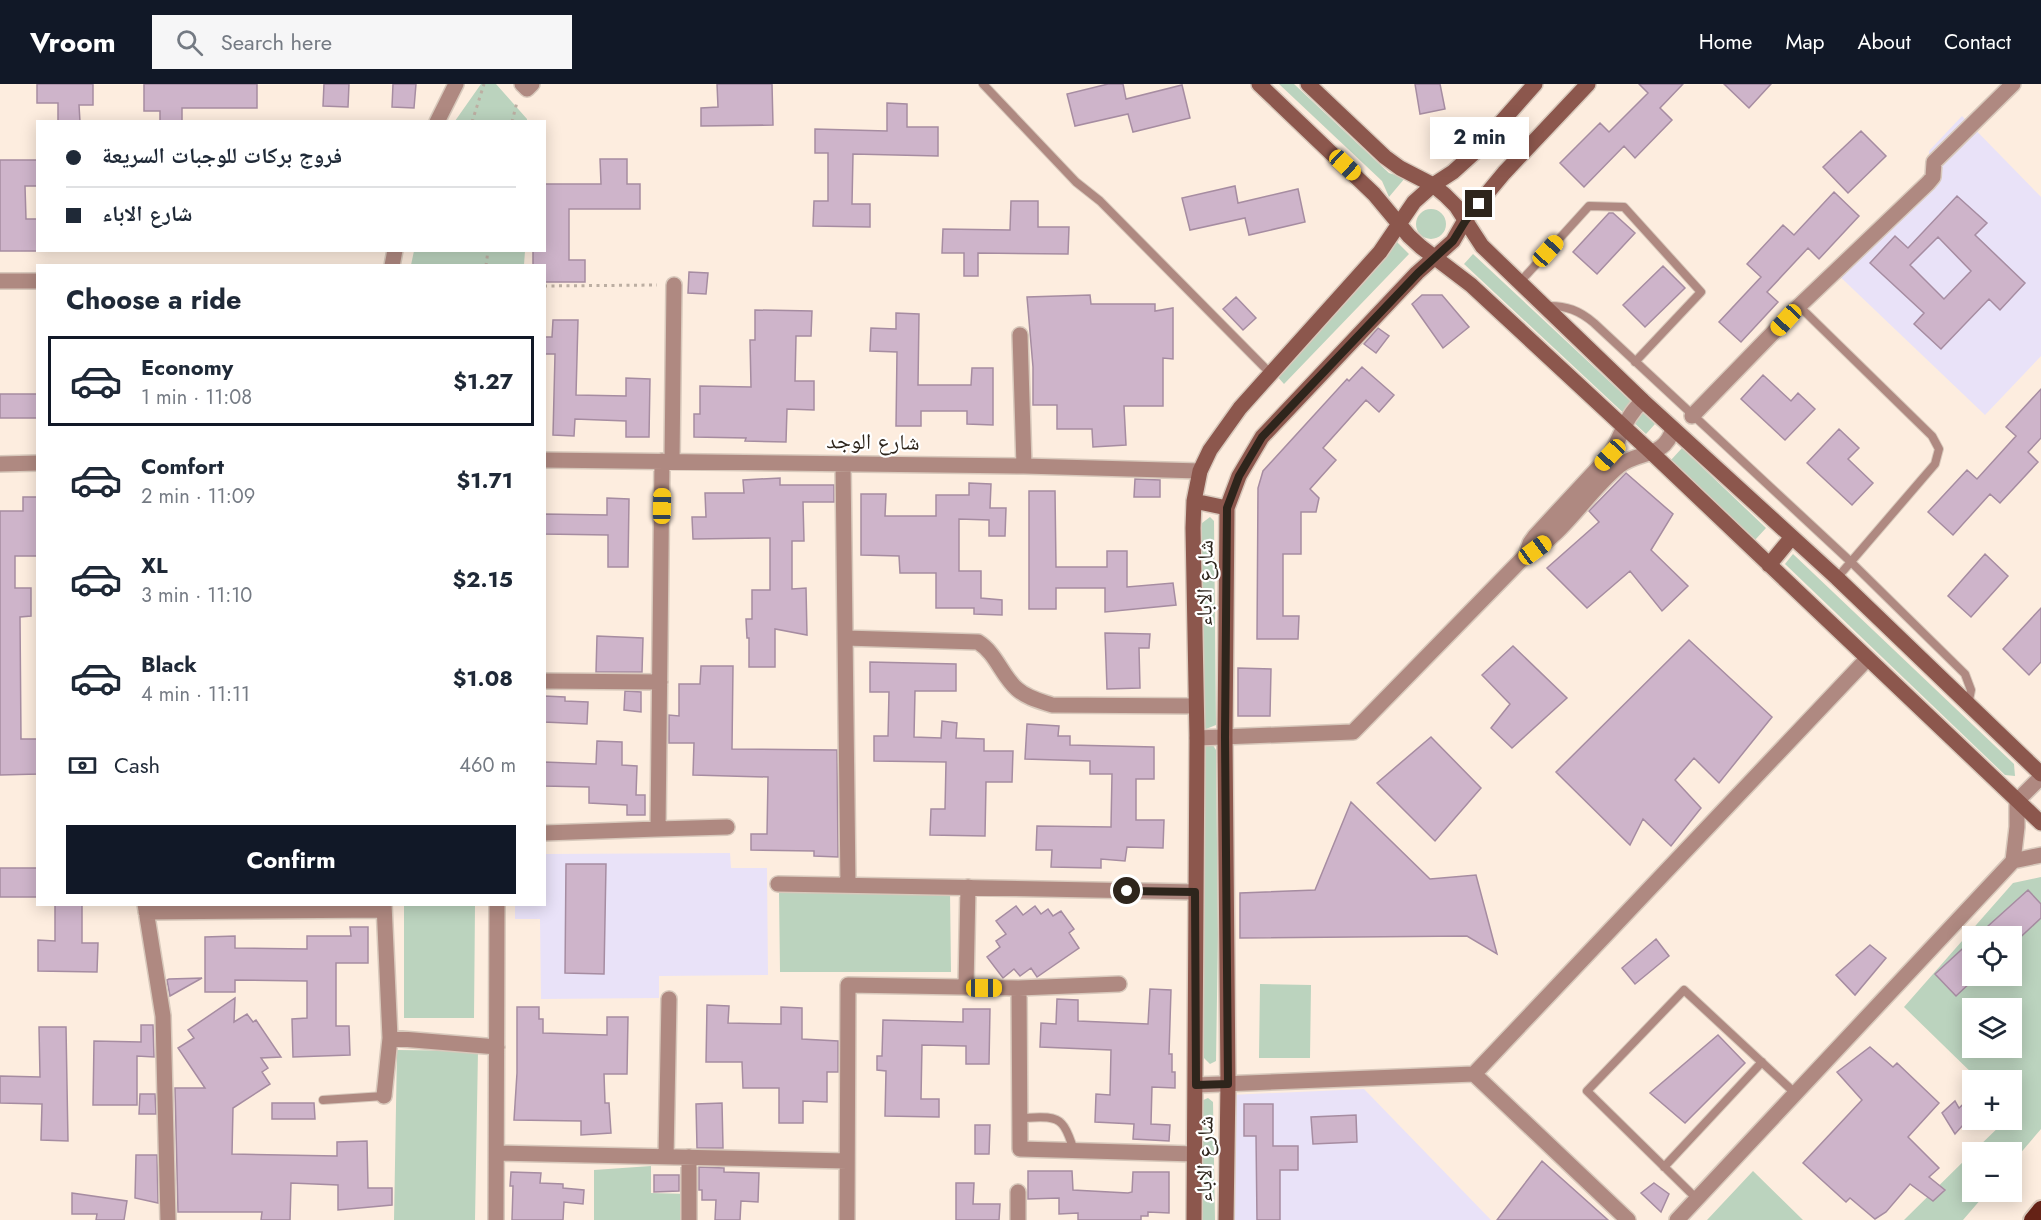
<!DOCTYPE html>
<meta charset="utf-8">
<style>
:root{--surface:#fff;--page:#f6f6f7;--text:#1f2937;--muted:#747a83;--line:#e0e1e3;--accent:#111827}
body{margin:0;font-family:Jost,"Noto Naskh Arabic",sans-serif;background:var(--page);color:var(--text);height:100vh;display:flex;flex-direction:column;font-size:22px;white-space:nowrap}
*{box-sizing:border-box;margin:0}
p{font-size:20px;color:var(--muted)}
.icon{flex:none;width:33px;height:33px;fill:none;stroke:currentColor;stroke-width:2;stroke-linecap:round;stroke-linejoin:round}
.map{position:relative;flex:1;overflow:hidden}
.details{position:absolute;left:36px;top:180px;width:510px;height:642px;display:flex;flex-direction:column;background:var(--surface);border-radius:0px;box-shadow:0 3px 15px #0003}
.details>*{flex:none}
.banner{position:absolute;left:36px;top:36px;width:510px;height:132px;border-radius:0px;box-shadow:0 3px 15px #0003;display:grid;align-content:center;height:132px;padding:0 30px;background:var(--surface)}
.buttons{position:absolute;left:1962px;top:842px;display:grid;gap:12px}
.buttons a{display:grid;place-items:center;width:60px;height:60px;border-radius:0px;background:var(--surface);box-shadow:0 3px 15px #0003;font-size:30px}
.end{position:absolute;width:27px;height:27px;margin:-14px;border:8px solid #2e251c;background:#fff;box-shadow:0 0 0 3px #fff}
.from{border-radius:50%}
.bubble{position:absolute;height:42px;border-radius:0px;background:var(--surface);box-shadow:0 3px 15px #0003;font-size:20px;font-weight:700;line-height:42px;text-align:center}
.car{position:absolute;width:18px;height:36px;margin:-18px -9px;border-radius:8px;box-shadow:0 0 4px 2px #0007;background:linear-gradient(#f5c518 24%,#345 0 40%,#f5c518 0 76%,#345 0 86%,#f5c518 0)}
.banner b{display:flex;align-items:center;gap:21px;height:57px;font-size:22px}
.banner b+b{border-top:2px solid var(--line)}
.banner i{width:15px;height:15px;background:var(--text)}
ul{padding:0;list-style:none}
li{display:flex;align-items:center;gap:18px;height:90px;margin:0 12px 9px;padding:0 18px;border:3px solid transparent;border-radius:0px}
li div{flex:1}
li b{display:block;font-size:22px}
li em{font-style:normal;font-weight:700}
li.current{border-color:var(--accent)}
li>.icon{width:54px;height:54px;stroke-width:1.5}
h2{padding:0 30px;font-size:27px;line-height:72px}
.pay{display:flex;align-items:center;gap:15px;height:66px;padding:0 30px;font-size:22px}
.pay p{margin-inline-start:auto}
.cta{display:flex;gap:12px;margin-top:auto;padding:12px 30px}
.cta a{flex:1;height:69px;border-radius:0px;background:var(--accent);color:#fff;font-size:24px;font-weight:700;line-height:69px;text-align:center}
header{display:flex;align-items:center;gap:36px;box-sizing:border-box;height:84px;padding:0 30px;background:var(--accent);color:#fff}
header strong{font-size:28px}
nav{display:flex;gap:33px;margin-inline-start:auto;font-size:21px}
.search{width:420px;height:54px;background:var(--page);display:flex;align-items:center;gap:15px;box-sizing:border-box;padding:0 21px;border-radius:0px;color:var(--muted);font-size:22px}
.map>svg:first-child{display:block}
.education{fill:#e9e2f8}
.green{fill:#bbd3be;fill-rule:evenodd}
.building{fill:#ceb4ca;stroke:#a68ca1;stroke-width:1.5;fill-rule:evenodd}
.lines{fill:none;stroke-linecap:round;stroke-linejoin:round}
.service-casing{stroke:#d8c9bc;stroke-width:10}
.minor-casing{stroke:#d8c9bc;stroke-width:18}
.secondary-casing{stroke:#d8c9bc;stroke-width:18}
.trunk-casing{stroke:#d8c9bc;stroke-width:20}
.path{stroke:#bcaea2;stroke-width:3;stroke-dasharray:3 4.5;stroke-linecap:butt}
.service{stroke:#af8981;stroke-width:8}
.minor{stroke:#af8981;stroke-width:15}
.secondary{stroke:#8c574d;stroke-width:15}
.trunk{stroke:#652216;stroke-width:16}
.route{stroke:#2e251c;stroke-width:8}
.labels{text-anchor:middle;stroke-width:4.5;stroke-linejoin:round;paint-order:stroke}
.street-label{font-size:22px;fill:#2e251c;stroke:#fff}
</style>
<header>
<strong>Vroom</strong>
<div class="search"><svg class="icon" aria-label="search" viewBox="0 0 24 24"><circle cx="10" cy="10" r="6"/><path d="M15 15l6 6"/></svg>Search here</div>
<nav><a>Home</a><a>Map</a><a>About</a><a>Contact</a></nav>
</header>
<div class="map">
<svg width="2041" height="1136" viewBox="0 0 2041 1136">
<rect width="100%" height="100%" fill="#fdeddf"/>
<path class="education" d="M1962,32L2041,113V272L1985,331L1833,186L1929,86V67Z
M730,769L731,784H767L768,891L659,892V914L541,915L540,835H515V821L544,820L545,770Z
M1364,1005L1491,1136H1232L1230,1011Z"/>
<path class="green" d="M481,0H496L527,35V37H455Z
M1279,0H1294L1389,89L1405,94L1389,113L1382,97Z
M1416 140a15 15 0 1 1 30 0a15 15 0 1 1-30 0Z
M1397,158L1409,170L1284,300L1276,291Z
M414,167H525L524,181H411Z
M1473,170L1655,340L1646,350L1464,180Z
M1682,364L1766,444L1755,456L1671,376Z
M1210,433L1214,437L1216,641L1206,645L1202,637V439Z
M1793,470L2014,680L2015,692L2005,691L1785,480Z
M1211,658L1216,666L1218,850L1216,977L1210,980L1204,974V662Z
M2041,793V1045L2012,1079V1068H1973L2007,1035H2012V996H1979L1904,923L2013,799ZM1972,852H2012V891H1972ZM1972,924H2012V963H1972Z
M950,807L951,888H780L779,808Z
M404,821H475L474,934H404Z
M1260,900L1311,901L1310,974H1259Z
M397,966L478,967L475,1136H394Z
M1208,1014L1213,1018L1215,1136H1203L1201,1017Z
M1972,1069V1107H1988L1963,1136H1904Z
M651,1082V1109L689,1110V1136H594V1086Z
M1753,1087L1803,1136H1707Z"/>
<path class="building" d="M37,0H93V21H79L80,38H58V19H37Z
M144,0H257V24H182V38H160V27H144Z
M324,0H349L348,23L323,22Z
M393,0H416L414,24L392,23Z
M717,0H772L773,41L701,42V24L718,23Z
M1108,0H1123L1126,15L1182,1L1190,34L1133,48L1128,30L1075,42L1067,10Z
M1415,0H1440L1445,25L1420,30Z
M1639,0H1683L1660,24L1672,36L1635,74L1624,62L1584,103L1560,79L1600,39L1609,48L1648,9Z
M1724,0H1771L1749,24Z
M887,19L907,20V43H938V72L853,70L852,120H870V143L813,142L814,117H828V69H815V45L887,47Z
M1861,47L1886,72L1848,109L1823,83Z
M600,75H627V100H640V125H569V176H585V198H544V182H533V166H544V100H601Z
M0,76H38V102H25L26,135H38V167H0Z
M1235,102L1238,119L1298,105L1305,138L1249,151L1245,134L1190,146L1182,114Z
M1834,108L1859,132L1819,175L1808,164L1767,208L1778,218L1741,258L1719,238L1761,193L1747,180L1783,141L1794,151Z
M1957,112L1987,139L1975,151L2025,199L2000,226L1989,215L1941,265L1914,240L1924,229L1870,179L1895,152L1908,164ZM1938,153L1971,187L1944,215L1910,181Z
M1011,117H1038V143H1069L1068,170L978,169V192H964V169H942L943,145L1010,146Z
M1609,129H1613L1635,149L1597,190L1573,168Z
M1663,182L1685,204L1645,243L1623,221Z
M689,188L708,189L706,210L688,209Z
M1090,211L1091,220H1155V227L1173,224V275L1163,274V322H1124L1126,361L1093,363L1092,345H1057V321H1033V283L1027,213Z
M1422,211H1442L1469,243L1443,264L1412,220Z
M1236,213L1256,234L1243,246L1223,225Z
M755,226L812,227L811,252H796L795,297H814V326L787,325L786,358L745,357L746,354L694,353V330H700V302L751,303L750,256H755Z
M896,229L919,230L918,301H971L972,284H993V341L967,340V327H921V342H896L897,268L870,267L871,244L896,245Z
M553,236H578L576,311L626,312V294L650,295L649,353H626V337L575,335L574,352L553,351L555,270H544V253H552Z
M1378,244L1389,252L1376,269L1364,260Z
M1362,283L1394,311L1379,328L1366,316L1323,364L1336,376L1310,405L1319,414L1316,428H1301V470H1283V532H1299L1298,555H1257L1258,404L1263,387L1347,295L1349,297Z
M1763,291L1791,317L1798,309L1815,325L1785,356L1741,315Z
M2041,305V354L2028,368L2038,378L2000,419L1990,410L1953,451L1928,428L1967,386L1977,395L2016,352L2006,343Z
M0,310H38V334H0Z
M1839,345L1859,364L1848,375L1873,399L1852,421L1807,379Z
M1626,389L1673,430L1651,466L1688,502L1662,527L1630,487L1587,524L1547,484L1599,438L1589,427Z
M780,394V401H834V418H803L804,457H792V505L806,504L807,551L775,545V583H749V554H747L746,535H752V506H770V454L693,455L692,433H706L705,409H744L743,396Z
M1135,395L1160,396V413H1134Z
M969,399L991,400L990,424H1006L1005,452H989V436L959,435V487H981V514L1002,516V531L974,530V524H936V489H900L899,472L861,471V410H886L885,432H936V411H969Z
M1029,407H1055L1056,483H1107V467H1127V503L1173,499L1176,521L1105,528V504H1056V525H1029Z
M23,413H38V472H15V504H31V532L20,533L21,655H38V690L0,691V427H23Z
M607,414L629,415L628,483H608V451L544,450V430L607,431Z
M1985,470L2008,492L1971,533L1948,512Z
M2041,524V578L2029,591L2003,565Z
M1105,549L1150,550L1149,564H1139L1140,604L1107,605Z
M597,552L643,554L642,588H596Z
M1689,556L1772,633L1719,699L1694,674L1675,696L1701,724L1671,762L1643,735L1630,761L1556,688Z
M1513,562L1567,614L1512,664L1491,644L1510,620L1482,591Z
M870,578L956,580V607H915L914,653L941,654L942,637L957,639L956,654L984,655V667H1013L1012,698H986L985,752L930,751L931,725H945L946,678L874,677V652H888L889,608H870Z
M701,582H733L732,665L837,666L838,773L814,772V767L751,766V750H767L768,693L693,691L694,659H669V631L679,632V600H700Z
M1238,584L1271,585L1270,632H1238Z
M625,607L641,608V628L624,626Z
M544,612L565,613V617L588,618L587,640L544,638Z
M1027,640L1059,642L1058,652H1070V661L1154,663V695H1136V736H1164L1163,764L1127,763L1125,777L1101,775V784L1051,783L1052,766H1036L1037,742L1111,743L1112,690H1090V677L1025,675Z
M1431,653L1481,704L1435,757L1377,699Z
M597,657L622,658V681L637,682L636,711H645V731H627V721L589,719V703L544,702V678L596,680Z
M1351,718L1430,795L1476,791L1497,870L1467,852L1240,854V809L1315,806Z
M566,780H606L604,890L565,889Z
M0,784H38V813H0Z
M2028,806L2041,820V834L2012,861V852H1977Z
M55,820H82V859H98L97,888L38,887V856L55,857Z
M1016,822L1023,831L1035,822L1041,830L1048,825L1053,832L1061,827L1074,845L1069,849L1079,864L1037,893L1031,884L1020,892L1014,885L1003,894L987,873L1000,863L996,857L1006,850L996,837Z
M350,843H368V879H336V942H349L350,971L293,973L292,935L307,934V897L235,896V908H205V853L235,852V864L307,865V852H351Z
M1656,855L1669,872L1635,900L1622,884Z
M1972,856V897L1956,912L1935,890Z
M1870,861L1886,874L1855,911L1836,891Z
M202,894L170,912L167,896L169,895Z
M1150,905L1171,906L1169,970H1172V988H1175V1004L1152,1003L1151,1040L1170,1041L1169,1057L1133,1055L1134,1040L1095,1038L1096,1010L1110,1011L1111,966L1040,963L1041,939L1056,940L1057,915L1078,916V937L1148,940Z
M235,914L234,938L247,930L253,938L256,936L281,973L261,974L268,984L262,988L270,1000L233,1024L232,1070L337,1072V1058L367,1057L368,1104H392V1121L338,1126V1101L291,1099L290,1136H261L262,1128H178L175,1004H205L178,964L194,954L188,946Z
M707,921L729,922L728,939L781,940V923L802,924V955L838,957V988H827V1018L803,1017V1039H779V1004H743L742,978H706Z
M517,923H539V935H543V949L607,951V933H628L627,990H604L605,1019H609L611,1049L581,1051V1037L514,1036L517,989Z
M963,925H990L989,980H966V962L922,961L921,1015H939V1033L885,1032L886,987L877,986V972H882L883,936L963,938Z
M141,941H153L154,973L137,972V1021H93L94,957L141,958Z
M39,943H66L68,1057L41,1056L42,1020L0,1019V992L40,993Z
M1718,951L1745,979L1685,1039L1650,1009Z
M1870,963L1893,983L1897,979L1939,1019L1908,1053L1939,1084L1929,1093L1945,1106L1933,1117L1910,1100L1886,1128L1875,1135L1850,1114L1846,1118L1803,1079L1862,1016L1837,988Z
M140,1010H155L156,1030H139Z
M1972,1012V1031L1955,1050L1942,1029L1955,1017L1959,1024Z
M272,1019H314L315,1035H272Z
M722,1019L723,1064H697L696,1020Z
M1244,1020H1273V1062H1298V1086H1280V1136H1257L1256,1052H1244Z
M1356,1031L1357,1058L1313,1060L1311,1033Z
M975,1041H990L989,1070H975Z
M136,1071H157L158,1119L135,1114Z
M1542,1077L1608,1136H1497Z
M699,1083L724,1084V1088L759,1089L758,1118L741,1117L740,1136H715L716,1116H702V1106H699Z
M1028,1087H1072L1073,1106L1128,1109L1132,1108L1133,1088H1169V1129L1148,1128V1132H1141V1136H1078V1129L1059,1130V1114L1028,1115Z
M511,1088L541,1089L540,1099L563,1100V1104L584,1106L583,1120L564,1118L563,1136H512L513,1102H510Z
M654,1091H679V1107L654,1108Z
M956,1099H974L973,1120H1000L999,1136H956Z
M1654,1099L1669,1110L1661,1128L1641,1109Z
M72,1109L127,1117L124,1136H96L97,1130H72Z"/>
<g class="lines">
<g class="service-casing">
<path id="service" d="M983,0L1076,98L1100,117L1271,290
M1520,198L1589,122L1624,123L1701,208L1635,278
M1546,222C1566,221 1580,227 1594,239L1851,478L1965,590L1971,606L1968,621
M1799,222L1932,352L1939,365L1935,380L1837,494
M323,1016L384,1012
M1020,1034C1032,1034 1054,1030 1062,1040C1068,1046 1071,1059 1074,1066
M1664,1083L1762,978
M1697,1115L1587,1007L1684,906L1796,1010"/>
</g>
<g class="minor-casing">
<path id="minor" d="M522,0L527,5L532,0
M437,38L456,0
M392,182L395,166
M0,197H38
M1020,251L1024,382
M1692,332L1799,222L1928,99L1933,93L1934,78L2013,0
M544,376L1024,382L1200,387
M672,377L674,201
M0,380L38,379
M843,380L848,801
M1526,471L1530,459L1535,452L1610,371C1622,352 1625,332 1643,317
M845,554L978,558C996,569 1002,592 1017,605C1027,614 1040,617 1052,621L1195,622
M544,597L660,598
M1197,654L1353,648L1526,471C1564,451 1586,409 1619,382C1639,366 1664,375 1673,345
M658,745L727,743
M544,749L658,745L662,377
M2013,777L2017,743V717L2041,693
M778,800L1195,808
M145,820L163,932L168,1136
M146,828L384,826
M966,903L968,803
M1019,904L1020,1065L1195,1070
M390,954L497,963
M1474,990L1628,1136
M1196,1001L1474,990L1867,575
M384,1012L390,954L384,820
M497,1069L847,1077
M666,1073L669,915
M689,1073V1136
M496,1136L497,820
M847,1136L848,901L1019,904L1119,900
M1018,1136V1108
M1677,1136L2013,777L2041,771"/>
</g>
<g class="secondary-casing">
<path id="secondary" d="M1259,0L1374,110L1409,152L1421,163L1471,201L1652,369L2041,739
M1308,0L1385,73L1400,84L1433,101L1445,111L1456,122L1482,162L1643,317L1837,494L2041,690
M1194,417L1227,424
M1769,481L1792,453
M1194,1136L1197,654L1193,444L1194,417L1200,387L1210,366L1240,324L1380,168L1414,118L1433,101L1453,88L1474,69L1535,0
M1226,1136L1228,1000L1225,653L1227,424L1239,392L1262,353L1417,189L1453,157L1465,136L1504,89L1588,0"/>
</g>
<g class="trunk-casing">
<path id="trunk" d="M2032,1136L2041,1125"/>
</g>
<path class="path" d="M472,38L484,0
M512,38L517,18
M486,182L488,166
M544,202L657,201"/>
<use href="#service" class="service"/>
<use href="#minor" class="minor"/>
<use href="#secondary" class="secondary"/>
<use href="#trunk" class="trunk"/>
</g>
<g class="lines">
<path class="route" d="M1127,807L1195,808L1196,1001L1228,1000L1225,653L1227,424L1239,392L1262,353L1418,189L1453,157L1466,136L1479,120"/>
</g>
<g class="labels">
<g class="street-label">
<text transform="translate(873 357) rotate(1)" y="8">شارع الوجد</text>
<text transform="translate(1204 499) rotate(-89)" y="8">شارع الاباء</text>
<text transform="translate(1204 1075) rotate(-89)" y="8">شارع الاباء</text>
</g>
</g>
</svg>
<div class="buttons">
<a><svg class="icon" aria-label="locate" viewBox="0 0 24 24"><circle cx="12" cy="12" r="6"/><path d="M12 2v4M12 18v4M2 12h4M18 12h4"/></svg></a>
<a><svg class="icon" aria-label="layers" viewBox="0 0 24 24"><path d="M12 4l9 5-9 5-9-5zM3 14l9 5 9-5"/></svg></a>
<a>+</a>
<a>−</a>
</div>
<i class="end from" style="left:1127px;top:807px"></i>
<i class="end" style="left:1479px;top:120px"></i>
<div class="bubble" style="left:1430px;top:33px;width:99px">2 min</div>
<i class="car" style="left:1345px;top:81px;rotate:133deg"></i>
<i class="car" style="left:1548px;top:167px;rotate:42deg"></i>
<i class="car" style="left:1786px;top:236px;rotate:223deg"></i>
<i class="car" style="left:1610px;top:371px;rotate:223deg"></i>
<i class="car" style="left:662px;top:422px;rotate:1deg"></i>
<i class="car" style="left:1535px;top:466px;rotate:54deg"></i>
<i class="car" style="left:984px;top:904px;rotate:90deg"></i>
<div class="banner">
<b><i class="from"></i>فروج بركات للوجبات السريعة</b>
<b><i></i>شارع الاباء</b>
</div>
<section class="details">
<h2>Choose a ride</h2>
<ul>
<li class="current"><svg class="icon" aria-label="car" viewBox="0 0 24 24"><path d="M5 17H2v-5l4-1 3-4h7l3 4 3 1v5h-3M9 17h6M6 11h13"/><circle cx="7" cy="17" r="2"/><circle cx="17" cy="17" r="2"/></svg><div><b>Economy</b><p>1 min · 11:08</p></div><em>$1.27</em></li>
<li><svg class="icon" aria-label="car" viewBox="0 0 24 24"><path d="M5 17H2v-5l4-1 3-4h7l3 4 3 1v5h-3M9 17h6M6 11h13"/><circle cx="7" cy="17" r="2"/><circle cx="17" cy="17" r="2"/></svg><div><b>Comfort</b><p>2 min · 11:09</p></div><em>$1.71</em></li>
<li><svg class="icon" aria-label="car" viewBox="0 0 24 24"><path d="M5 17H2v-5l4-1 3-4h7l3 4 3 1v5h-3M9 17h6M6 11h13"/><circle cx="7" cy="17" r="2"/><circle cx="17" cy="17" r="2"/></svg><div><b>XL</b><p>3 min · 11:10</p></div><em>$2.15</em></li>
<li><svg class="icon" aria-label="car" viewBox="0 0 24 24"><path d="M5 17H2v-5l4-1 3-4h7l3 4 3 1v5h-3M9 17h6M6 11h13"/><circle cx="7" cy="17" r="2"/><circle cx="17" cy="17" r="2"/></svg><div><b>Black</b><p>4 min · 11:11</p></div><em>$1.08</em></li>
</ul>
<div class="pay"><svg class="icon" aria-label="cash" viewBox="0 0 24 24"><path d="M3 7h18v10H3z"/><circle cx="12" cy="12" r="2"/></svg>Cash<p>460 m</p></div>
<div class="cta"><a>Confirm</a></div>
</section>
</div>
